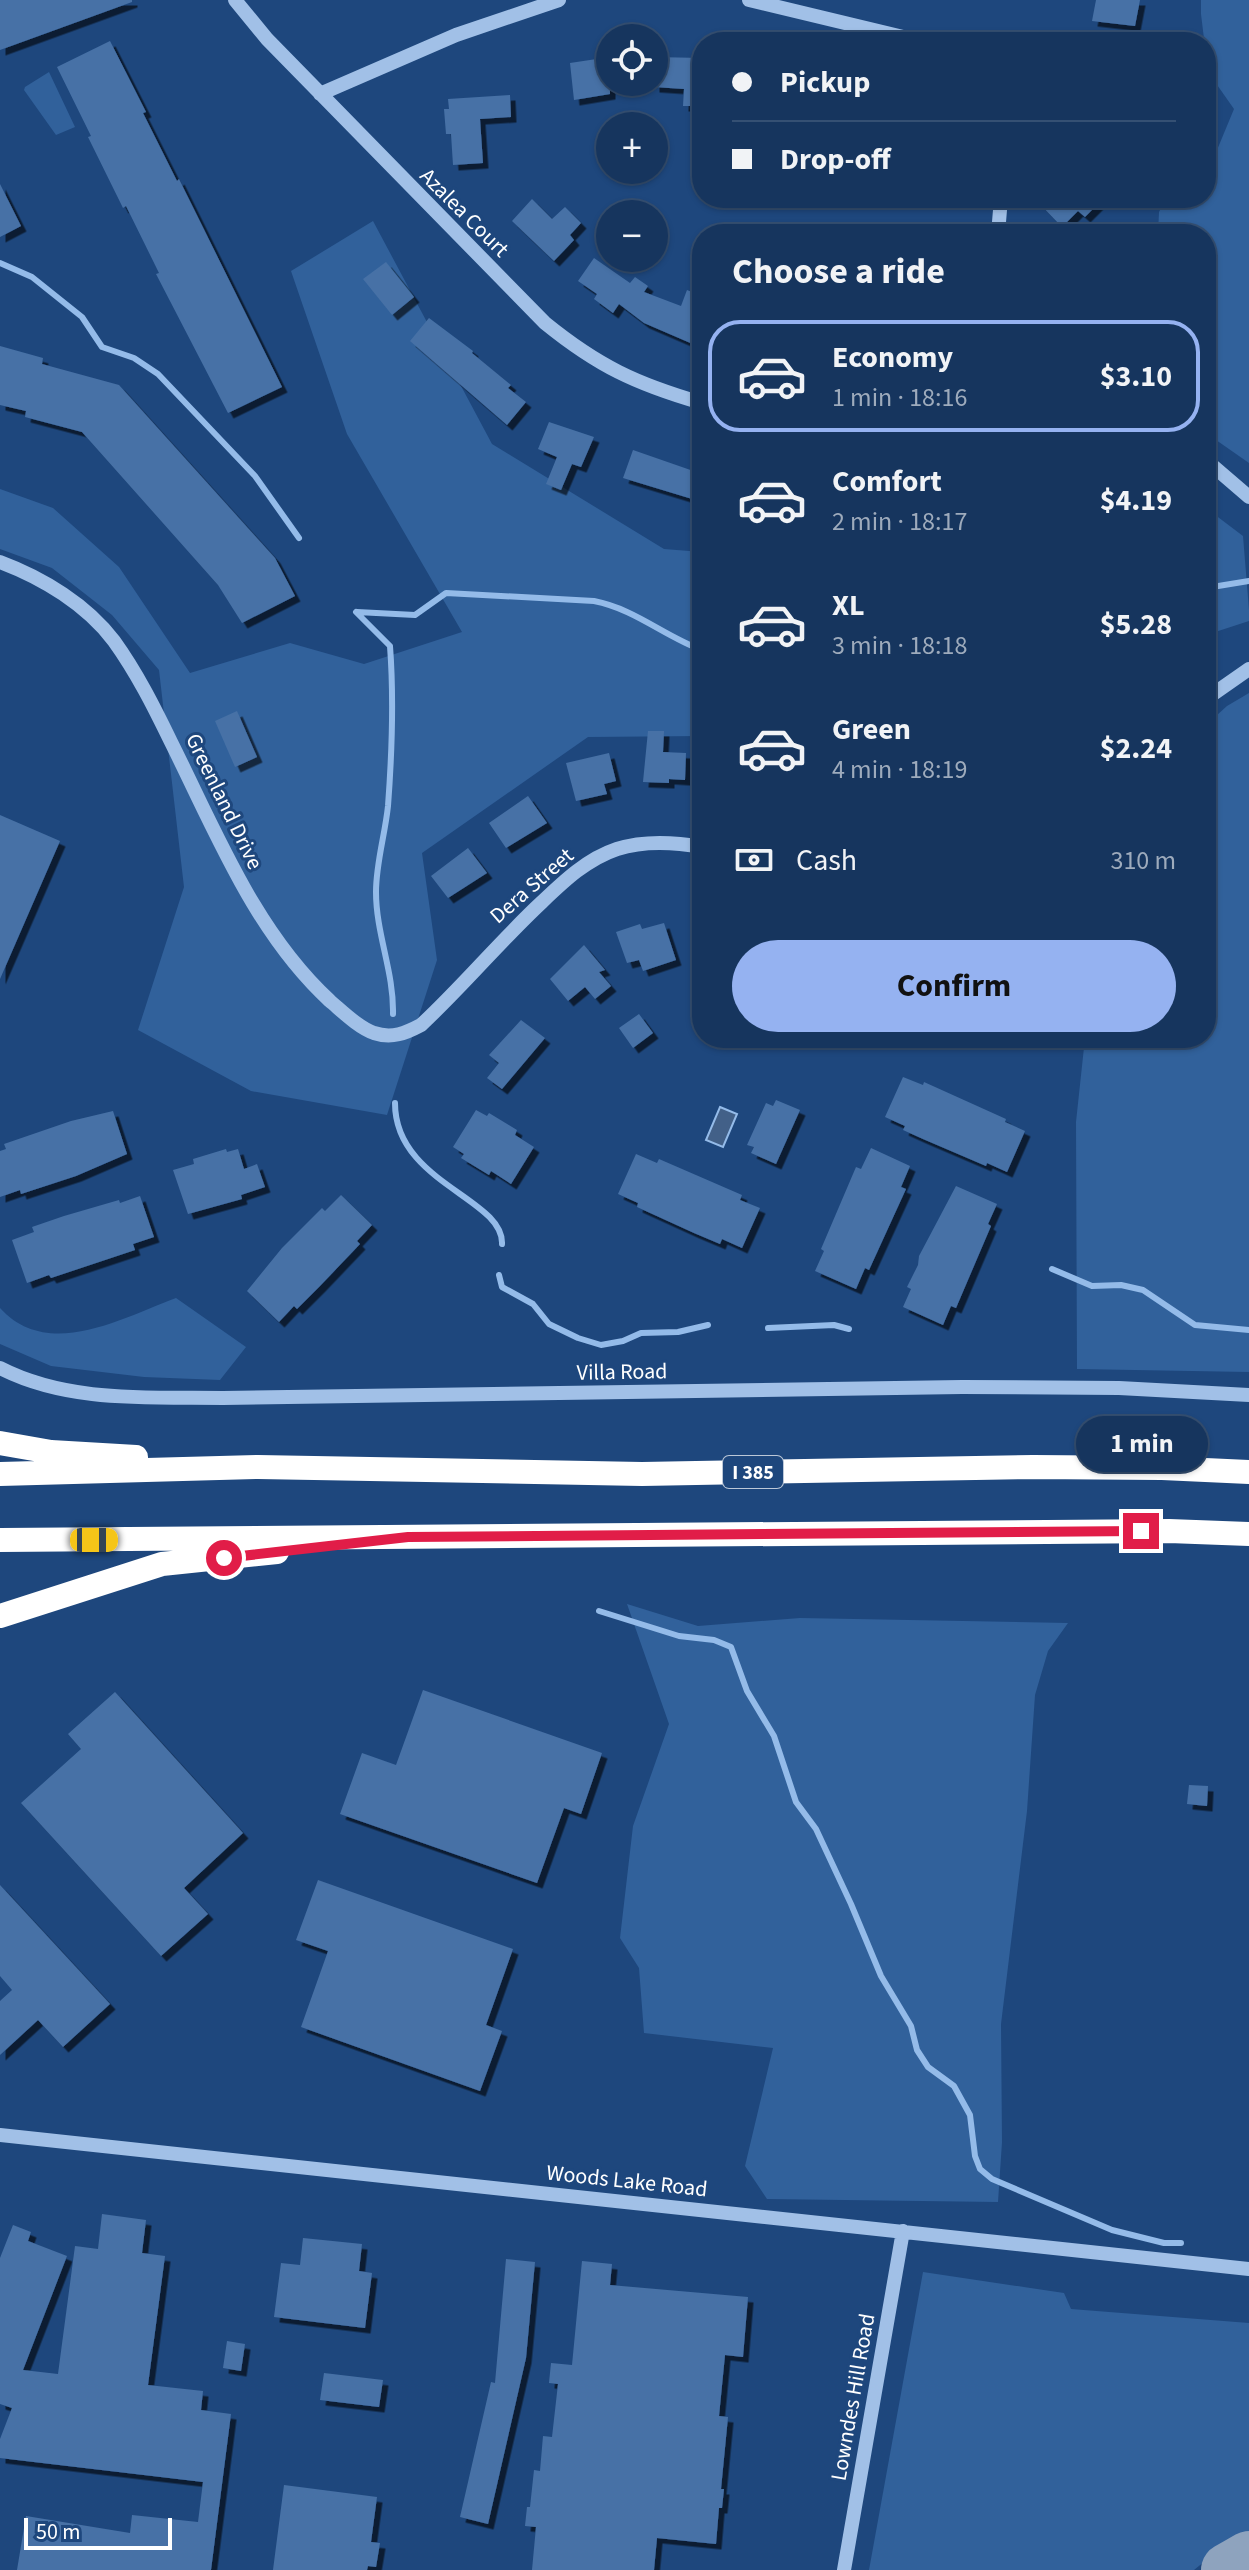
<!DOCTYPE html>
<meta charset="utf-8">
<style>
:root{--surface:#16355e;--page:#234067;--text:#f1f3f6;--muted:#9eabbc;--line:#355073;--accent:#95b2f1}
body{margin:0;font-family:"Source Sans 3",sans-serif;background:var(--page);color:var(--text);height:100vh;display:flex;flex-direction:column;font-size:30px;white-space:nowrap}
*{box-sizing:border-box;margin:0}
p{font-size:26px;color:var(--muted)}
.icon{flex:none;width:44px;height:44px;fill:none;stroke:currentColor;stroke-width:2;stroke-linecap:round;stroke-linejoin:round}
.map{position:relative;flex:1;overflow:hidden}
.sheet{position:absolute;left:692px;top:224px;width:524px;height:824px;display:flex;flex-direction:column;background:var(--surface);border-radius:32px;box-shadow:0 2px 6px #0004,0 0 0 2px var(--line)}
.sheet>*{flex:none}
.hud{position:absolute;left:692px;top:32px;width:524px;height:176px;border-radius:32px;box-shadow:0 2px 6px #0004,0 0 0 2px var(--line);display:grid;align-content:center;height:176px;padding:0 40px;background:var(--surface)}
.tools{position:absolute;left:596px;top:24px;display:grid;gap:16px}
.tools a{display:grid;place-items:center;width:72px;height:72px;border-radius:50%;background:var(--surface);box-shadow:0 2px 6px #0004,0 0 0 2px var(--line);font-size:40px}
.scale{position:absolute;left:24px;bottom:20px;width:148px;box-sizing:border-box;padding-left:8px;border:4px solid #fff;border-top:0;font-size:22px;line-height:28px;white-space:nowrap;color:#fff;-webkit-text-stroke:6px #1e477d;paint-order:stroke}
.end{position:absolute;width:36px;height:36px;margin:-18px;border:10px solid #e11d48;background:#fff;box-shadow:0 0 0 4px #fff}
.from{border-radius:50%}
.bubble{position:absolute;height:56px;border-radius:28px;background:var(--surface);box-shadow:0 2px 6px #0004,0 0 0 2px var(--line);font-size:26px;font-weight:700;line-height:56px;text-align:center}
.car{position:absolute;width:24px;height:48px;margin:-24px -12px;border-radius:10px;box-shadow:0 0 6px 2px #0007;background:linear-gradient(#f5c518 24%,#345 0 40%,#f5c518 0 76%,#345 0 86%,#f5c518 0)}
.hud b{display:flex;align-items:center;gap:28px;height:76px;font-size:30px}
.hud b+b{border-top:2px solid var(--line)}
.hud i{width:20px;height:20px;background:var(--text)}
ul{padding:0;list-style:none}
li{display:flex;align-items:center;gap:24px;height:112px;margin:0 16px 12px;padding:0 24px;border:4px solid transparent;border-radius:32px}
li div{flex:1}
li b{display:block;font-size:30px}
li em{font-style:normal;font-weight:700}
li.active{border-color:var(--accent)}
li>.icon{width:72px;height:72px;stroke-width:1.5}
h2{padding:0 40px;font-size:36px;line-height:96px}
.pay{display:flex;align-items:center;gap:20px;height:88px;padding:0 40px;font-size:30px}
.pay p{margin-inline-start:auto}
.primary-button{display:flex;gap:16px;margin-top:auto;padding:16px 40px}
.primary-button a{flex:1;height:92px;border-radius:48px;background:var(--accent);color:#111;font-size:32px;font-weight:700;line-height:92px;text-align:center}
.map>svg:first-child{display:block}
.green{fill:#31619b}
.water{fill:#426088;stroke:#94bbe9;stroke-width:2}
.lines{fill:none;stroke-linecap:round;stroke-linejoin:round}
.stream{stroke:#94bbe9;stroke-width:6}
.taxiway{stroke:#8ea3be;stroke-width:54}
.building{fill:#4771a6;filter:url(#shadow)}
.minor{stroke:#a1c0e7;stroke-width:14}
.highway{stroke:#fff;stroke-width:24}
.route{stroke:#e11d48;stroke-width:10}
.labels{text-anchor:middle;stroke-width:6;stroke-linejoin:round;paint-order:stroke}
.shield{fill:#1e477d;stroke:#bcc8d8;stroke-width:2}
.shield-label{font-size:20px;font-weight:bold;fill:#fff}
.street-label{font-size:22px;fill:#fff;stroke:#1e477d}
</style>
<div class="map">
<svg width="1249" height="2570" viewBox="0 0 1249 2570">
<defs>
<filter id="shadow"><feDropShadow dx="5.5" dy="5.5" stdDeviation="0" flood-color="#0009"/></filter>
</defs>
<rect width="100%" height="100%" fill="#1e477d"/>
<path class="green" d="M1201,0H1249V463L1206,433V234H1158L1159,212L1166,198H1206V158L1217,150L1234,109L1208,72L1201,14Z
M49,72L75,127L56,135L24,90L25,87Z
M373,221L492,444L664,549L702,552V736L588,737L422,853L437,960L387,1115L251,1091L138,1030L184,887L159,670L112,615L52,568L0,549V489L53,508L119,567L190,673L290,643L364,664L462,632L347,434L291,271Z
M1206,508L1243,536L1249,610V621L1206,635Z
M1249,693V1372L1077,1369L1076,1122L1085,1038H1206V725L1227,706Z
M176,1298L246,1347L220,1380L144,1377L51,1366L0,1344V1308C48,1361 122,1318 176,1298Z
M627,1604L698,1626L800,1618L1068,1623L1048,1651L1035,1695L1027,1811L1001,2024L1002,2142L998,2202L767,2199L745,2166L773,2048L644,2033L639,1968L620,1938L633,1826L669,1724Z
M923,2272L1064,2293L1071,2309L1249,2323V2536L1227,2543L1194,2570H869Z"/>
<path class="water" d="M720,1107L737,1114L723,1147L706,1140Z"/>
<g class="lines">
<path class="stream" d="M0,263L32,277L82,317L102,347L134,358L158,374L255,476L299,538
M1206,588L1249,581
M356,612L390,646C394,699 392,753 388,806C385,835 376,863 376,892C376,934 394,972 393,1014
M357,612L415,615L446,593L594,601C635,609 664,636 702,650
M395,1103C395,1183 504,1198 502,1244
M1052,1269L1092,1286L1121,1285L1143,1290L1195,1325L1249,1330
M499,1275L502,1287L533,1304L549,1324L578,1338L601,1345L623,1341L641,1333L678,1332L708,1325
M768,1328L834,1325L849,1329
M599,1611L679,1636L714,1640L731,1647L747,1691L774,1736L796,1802L816,1829L851,1904L881,1976L911,2026L917,2050L928,2067L954,2086L970,2115L975,2156L980,2169L992,2179L1112,2230L1164,2243H1181"/>
<path class="taxiway" d="M1228,2570L1249,2558"/>
</g>
<path class="building" d="M0,0H132V2L0,50Z
M1096,0H1140L1135,26L1092,21Z
M110,41L146,112L143,113L177,181L179,179L282,387L228,413L156,274L159,273L126,206L123,208L88,137L91,136L57,67Z
M610,57V94L574,100L570,63Z
M654,57L702,58V106H683L684,89L654,87Z
M510,95L511,117L480,119L483,163L453,165L451,134H446L444,109H449L448,99Z
M0,184L21,226L0,237Z
M1034,198H1104L1085,217L1078,211L1062,227Z
M532,199L552,219L565,207L581,223L570,235L574,240L554,261L512,221Z
M594,258L630,283L635,277L648,286L644,292L681,306L687,290L702,296V326L695,345L644,323L619,304L613,313L594,299L597,294L578,281Z
M386,262L414,297L392,315L363,279Z
M429,318L473,351L472,353L511,385L508,388L526,402L507,425L410,341Z
M0,346L43,358L42,364L119,385L275,558L295,596L242,623L218,585L82,432L25,417L26,411L0,405Z
M549,422L594,437L581,467L572,464L561,490L546,484L557,457L538,449Z
M633,450L702,474V502L623,478Z
M237,711L257,757L235,767L215,721Z
M648,731H664L663,752L686,753L685,780L669,779V783L643,782Z
M609,753L616,781L604,784L607,794L576,801L566,763Z
M528,796L547,823L506,848L489,823Z
M0,815L60,841L0,979Z
M468,848L487,873L448,898L431,876Z
M664,923L676,960L643,971L639,960L627,963L616,932L640,924L642,929Z
M584,945L605,970L599,972L611,986L595,999L585,987L568,1001L550,979Z
M639,1014L653,1033L633,1048L619,1028Z
M521,1020L545,1038L502,1089L487,1078L499,1063L489,1055Z
M903,1077L923,1085L924,1082L1006,1119L1005,1122L1025,1131L1007,1172L987,1163L986,1166L923,1139L903,1130L905,1126L885,1117Z
M776,1100L800,1110L776,1164L751,1153L754,1147L747,1145L766,1103L773,1106Z
M476,1110L487,1116L489,1113L517,1130L515,1135L534,1147L511,1184L491,1171L489,1175L461,1158L464,1154L453,1147Z
M113,1111L127,1154L76,1176L21,1194L20,1190L0,1197V1151L6,1149L4,1144L71,1121Z
M871,1148L910,1166L901,1187L906,1189L869,1270L865,1268L856,1289L815,1271L824,1251L821,1249L856,1167L861,1169Z
M226,1149L227,1152L238,1149L244,1169L257,1164L265,1187L241,1195L242,1199L188,1214L173,1170L194,1164L193,1159Z
M636,1154L657,1163L659,1159L742,1195L740,1200L760,1208L742,1248L722,1239L720,1244L694,1233L637,1207L638,1203L618,1194Z
M956,1186L997,1204L988,1224L991,1226L956,1308L951,1306L943,1325L903,1307L911,1289L907,1287L918,1265L919,1256Z
M341,1195L372,1225L357,1241L360,1244L320,1286L297,1309L294,1306L279,1322L247,1291L282,1248L322,1208L325,1211Z
M140,1196L154,1237L133,1244L135,1250L51,1278L49,1275L27,1283L12,1240L34,1232L32,1227L64,1216L119,1200L120,1203Z
M423,1690L602,1753L581,1814L564,1808L537,1883L340,1814L362,1753L396,1765Z
M115,1692L243,1833L184,1888L208,1914L161,1956L21,1803L81,1749L68,1734Z
M1189,1785L1208,1786L1207,1806L1187,1804Z
M318,1880L513,1949L486,2025L502,2031L480,2091L301,2027L328,1951L296,1940Z
M0,1885L110,2004L63,2047L38,2020L0,2055V2001L12,1990L0,1976Z
M102,2214L146,2220L142,2253L165,2256L148,2385L203,2391L201,2410L231,2414L211,2570H17L26,2516L130,2533L132,2515L198,2522L203,2482L0,2458V2439L12,2408L0,2404V2258L13,2225L31,2232L28,2241L67,2256L23,2370L58,2374L75,2246L98,2249Z
M303,2238L362,2244L359,2271L372,2273L365,2328L274,2317L281,2263L300,2265Z
M506,2259L535,2262L526,2358L488,2524L460,2517L491,2382L495,2383Z
M582,2261L612,2264L610,2285L748,2297L743,2357L725,2355L719,2416L728,2417L721,2489H724L722,2508H719L716,2544L657,2538L654,2570H532L536,2527L525,2526L527,2507H530L534,2470L540,2471L543,2436L552,2437L558,2384L549,2383L551,2363L572,2365Z
M227,2341L245,2344L241,2371L223,2368Z
M324,2373L383,2380L379,2407L320,2400Z
M284,2485L377,2497L371,2542L380,2543L376,2567L368,2566L367,2570H273Z"/>
<g class="lines">
<path class="minor" d="M235,0L267,39L545,323C598,366 636,384 702,403
M749,0L924,42
M320,94L456,35L559,0
M998,234L1001,198
M1206,460L1249,497
M0,562C43,578 87,605 114,641C137,673 154,707 171,742C216,832 255,932 330,1001C343,1012 358,1027 374,1033C392,1039 406,1033 421,1025C463,986 500,941 542,902C564,881 587,859 617,849C645,840 674,842 702,847
M1206,699L1249,669
M0,1368C68,1403 148,1397 223,1398L962,1387L1119,1388L1249,1395
M0,2135L1249,2269
M844,2570L903,2231"/>
<path class="highway" d="M0,1443L51,1452L136,1457
M0,1474L258,1467L642,1474L1033,1467L1162,1468L1249,1472
M0,1540L1169,1531L1249,1534
M0,1616L162,1564L277,1552"/>
</g>
<g class="lines">
<path class="route" d="M224,1558L408,1537L1141,1531"/>
</g>
<g class="labels">
<rect class="shield" x="723" y="1456" width="60" height="32" rx="6"/>
<g class="shield-label">
<text x="753" y="1479">I 385</text>
</g>
<g class="street-label">
<text transform="translate(465 212) rotate(45)" y="8">Azalea Court</text>
<text transform="translate(225 801) rotate(64)" y="8">Greenland Drive</text>
<text transform="translate(531 885) rotate(-41)" y="8">Dera Street</text>
<text transform="translate(622 1371) rotate(-1)" y="8">Villa Road</text>
<text transform="translate(627 2180) rotate(6)" y="8">Woods Lake Road</text>
<text transform="translate(852 2397) rotate(-80)" y="8">Lowndes Hill Road</text>
</g>
</g>
</svg>
<div class="tools">
<a><svg class="icon" aria-label="locate" viewBox="0 0 24 24"><circle cx="12" cy="12" r="6"/><path d="M12 2v4M12 18v4M2 12h4M18 12h4"/></svg></a>
<a>+</a>
<a>−</a>
</div>
<div class="scale">50 m</div>
<i class="end from" style="left:224px;top:1558px"></i>
<i class="end" style="left:1141px;top:1531px"></i>
<div class="bubble" style="left:1076px;top:1416px;width:132px">1 min</div>
<i class="car" style="left:94px;top:1540px;rotate:90deg"></i>
<div class="hud">
<b><i class="from"></i>Pickup</b>
<b><i></i>Drop-off</b>
</div>
<section class="sheet">
<h2>Choose a ride</h2>
<ul>
<li class="active"><svg class="icon" aria-label="car" viewBox="0 0 24 24"><path d="M5 17H2v-5l4-1 3-4h7l3 4 3 1v5h-3M9 17h6M6 11h13"/><circle cx="7" cy="17" r="2"/><circle cx="17" cy="17" r="2"/></svg><div><b>Economy</b><p>1 min · 18:16</p></div><em>$3.10</em></li>
<li><svg class="icon" aria-label="car" viewBox="0 0 24 24"><path d="M5 17H2v-5l4-1 3-4h7l3 4 3 1v5h-3M9 17h6M6 11h13"/><circle cx="7" cy="17" r="2"/><circle cx="17" cy="17" r="2"/></svg><div><b>Comfort</b><p>2 min · 18:17</p></div><em>$4.19</em></li>
<li><svg class="icon" aria-label="car" viewBox="0 0 24 24"><path d="M5 17H2v-5l4-1 3-4h7l3 4 3 1v5h-3M9 17h6M6 11h13"/><circle cx="7" cy="17" r="2"/><circle cx="17" cy="17" r="2"/></svg><div><b>XL</b><p>3 min · 18:18</p></div><em>$5.28</em></li>
<li><svg class="icon" aria-label="car" viewBox="0 0 24 24"><path d="M5 17H2v-5l4-1 3-4h7l3 4 3 1v5h-3M9 17h6M6 11h13"/><circle cx="7" cy="17" r="2"/><circle cx="17" cy="17" r="2"/></svg><div><b>Green</b><p>4 min · 18:19</p></div><em>$2.24</em></li>
</ul>
<div class="pay"><svg class="icon" aria-label="cash" viewBox="0 0 24 24"><path d="M3 7h18v10H3z"/><circle cx="12" cy="12" r="2"/></svg>Cash<p>310 m</p></div>
<div class="primary-button"><a>Confirm</a></div>
</section>
</div>
